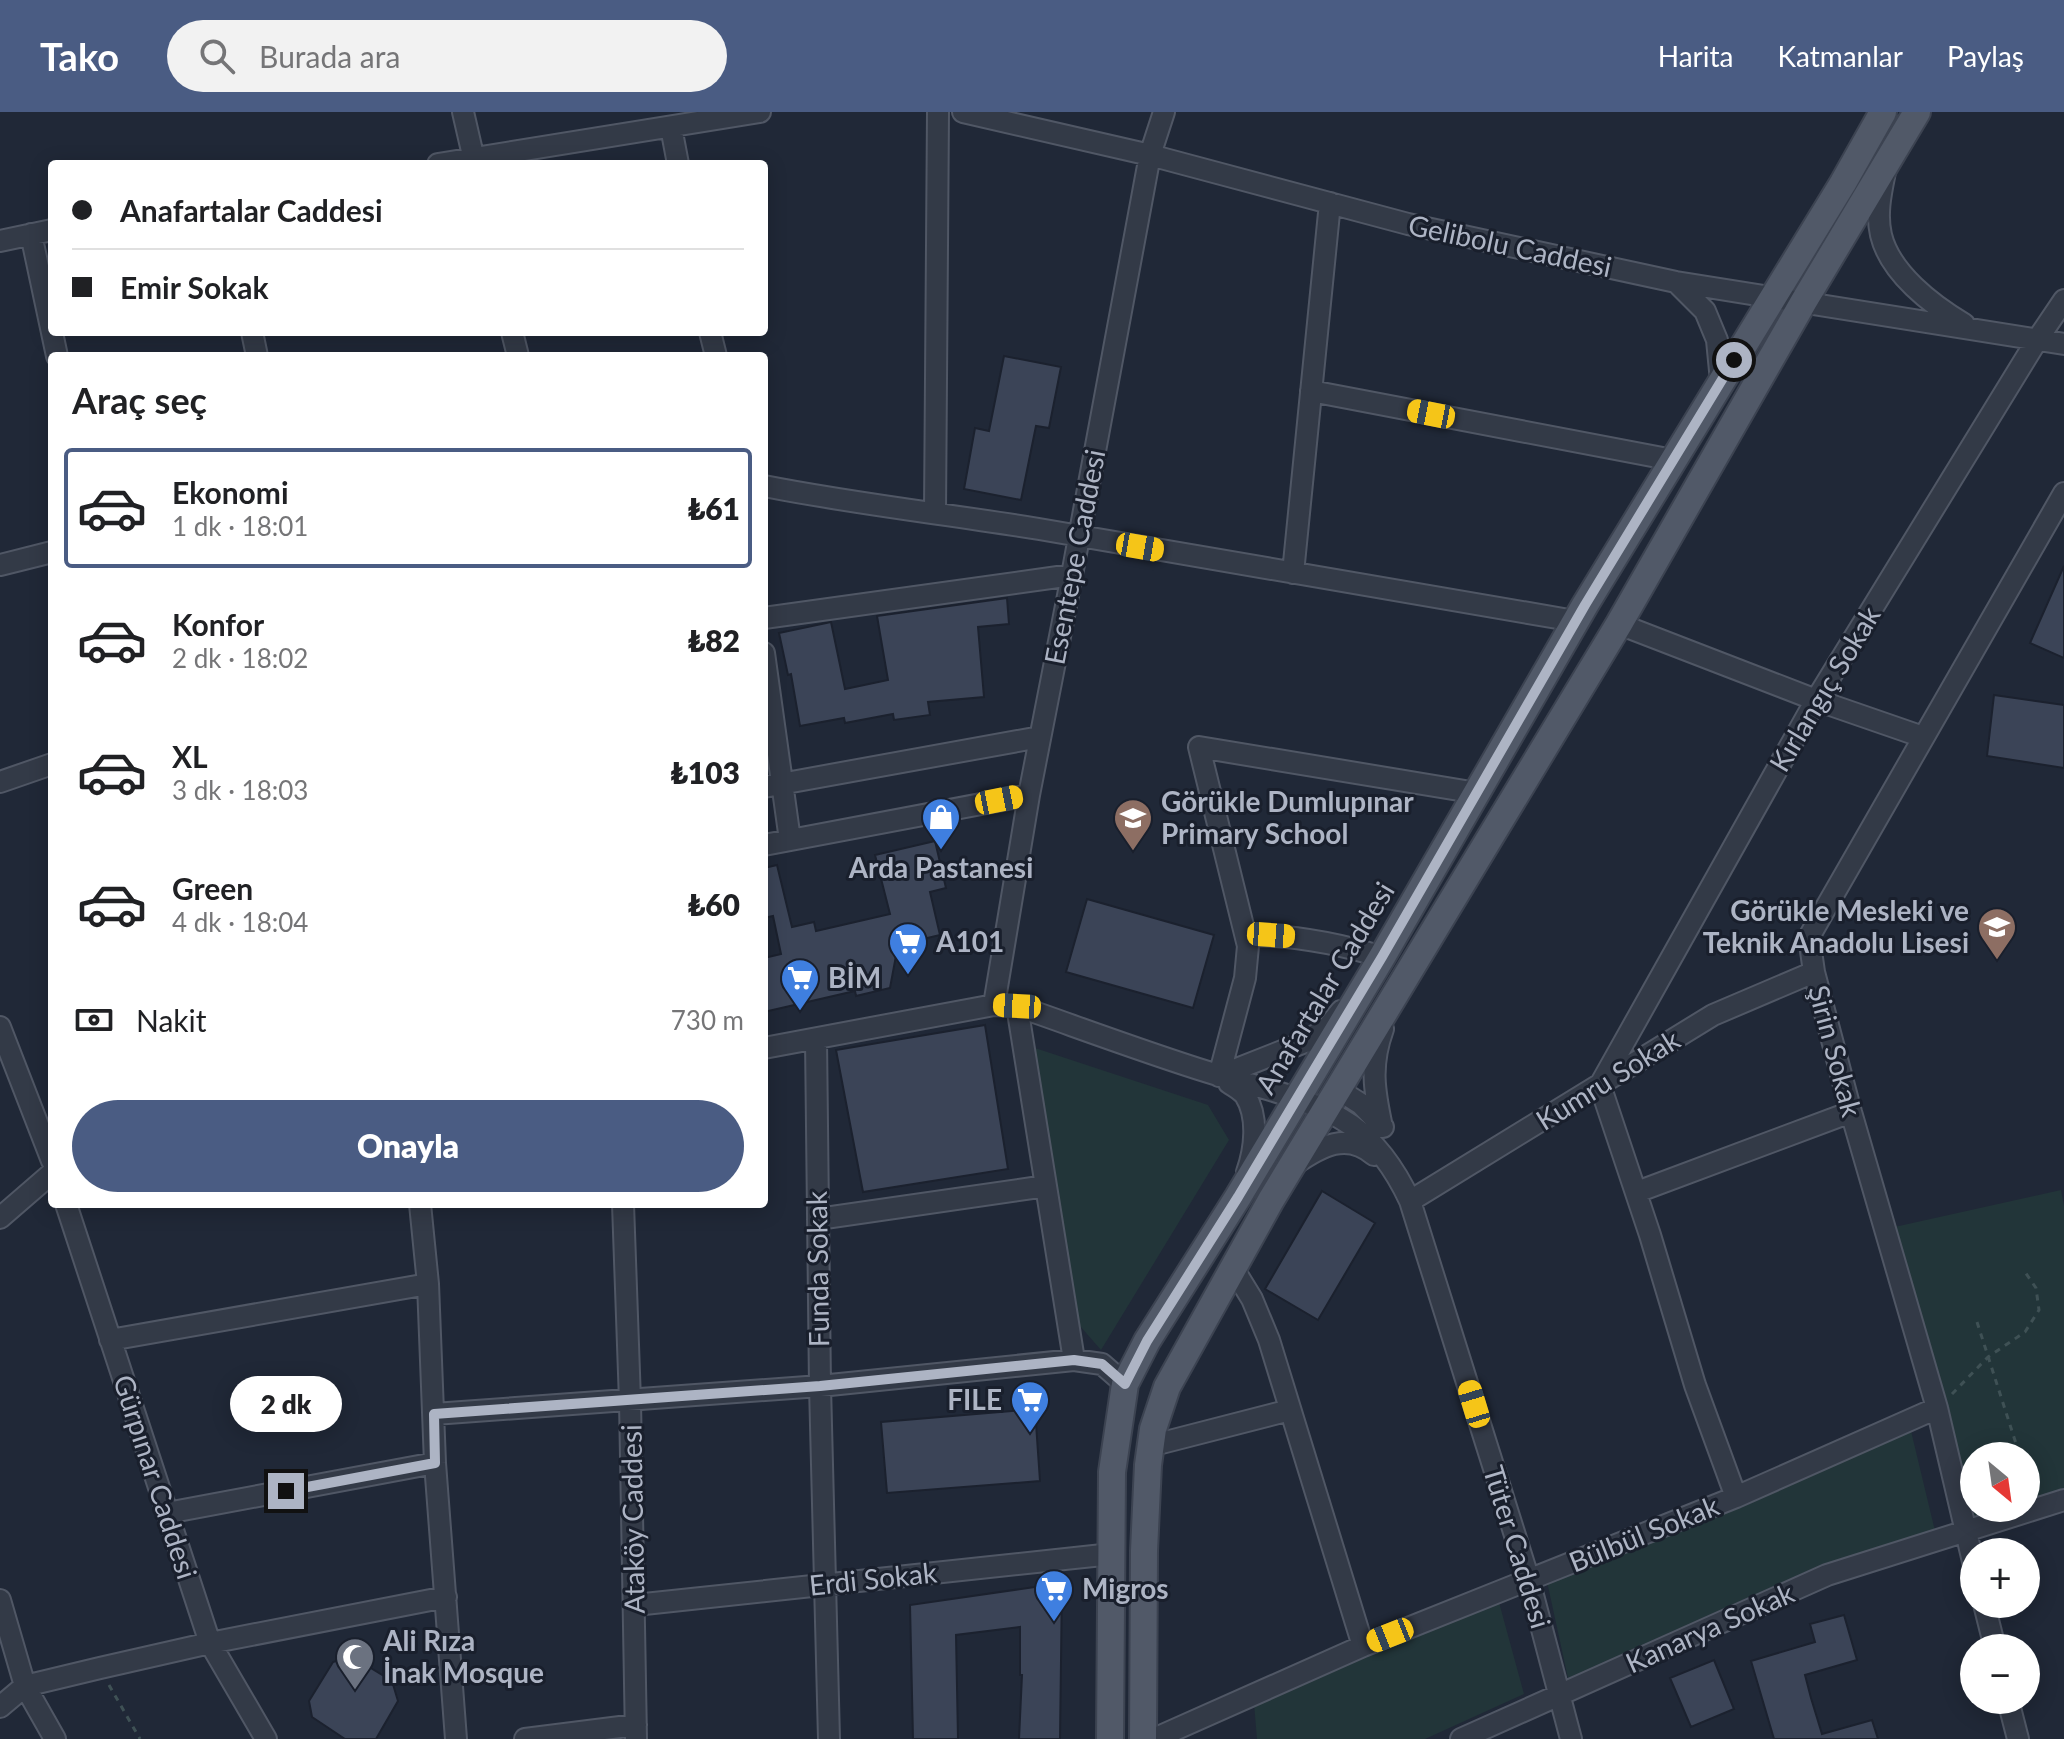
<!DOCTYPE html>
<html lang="tr">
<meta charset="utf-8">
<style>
:root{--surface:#fff;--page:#f2f2f2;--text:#202124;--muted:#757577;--line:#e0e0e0;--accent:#4a5c83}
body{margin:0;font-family:Lato,sans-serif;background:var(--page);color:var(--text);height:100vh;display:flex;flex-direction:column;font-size:30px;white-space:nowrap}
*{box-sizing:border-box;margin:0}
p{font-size:26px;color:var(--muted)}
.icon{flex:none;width:44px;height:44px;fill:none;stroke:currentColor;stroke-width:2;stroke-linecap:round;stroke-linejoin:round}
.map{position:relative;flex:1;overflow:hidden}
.drawer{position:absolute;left:48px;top:240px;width:720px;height:856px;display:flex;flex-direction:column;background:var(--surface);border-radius:8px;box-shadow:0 4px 20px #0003}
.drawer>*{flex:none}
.banner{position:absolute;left:48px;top:48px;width:720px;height:176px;border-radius:8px;box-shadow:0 4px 20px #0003;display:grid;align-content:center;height:176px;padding:0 24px;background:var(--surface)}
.needle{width:52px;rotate:151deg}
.controls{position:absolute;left:1960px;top:1330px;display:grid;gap:16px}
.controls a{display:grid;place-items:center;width:80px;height:80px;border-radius:50%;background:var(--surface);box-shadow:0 4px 20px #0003;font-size:40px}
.end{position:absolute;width:36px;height:36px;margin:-18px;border:10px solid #adb4c4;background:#111;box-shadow:0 0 0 4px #111}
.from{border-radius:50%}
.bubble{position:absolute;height:56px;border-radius:28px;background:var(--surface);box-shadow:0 4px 20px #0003;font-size:26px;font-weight:800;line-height:56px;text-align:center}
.car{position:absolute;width:24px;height:48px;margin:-24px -12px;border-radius:10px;box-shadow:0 0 6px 2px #0007;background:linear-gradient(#f5c518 24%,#345 0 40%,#f5c518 0 76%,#345 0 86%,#f5c518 0)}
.banner b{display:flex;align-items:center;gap:28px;height:76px;font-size:30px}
.banner b+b{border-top:2px solid var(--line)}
.banner i{width:20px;height:20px;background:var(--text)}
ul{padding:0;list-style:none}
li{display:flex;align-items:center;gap:24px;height:120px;margin:0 16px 12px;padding:0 8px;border:4px solid transparent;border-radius:8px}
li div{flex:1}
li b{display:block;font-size:30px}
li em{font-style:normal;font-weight:800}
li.current{border-color:var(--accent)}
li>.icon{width:72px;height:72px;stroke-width:1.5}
h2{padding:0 24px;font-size:36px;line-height:96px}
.pay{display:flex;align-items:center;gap:20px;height:88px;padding:0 24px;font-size:30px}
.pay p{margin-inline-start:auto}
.action{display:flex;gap:16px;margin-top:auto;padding:16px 24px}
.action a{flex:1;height:92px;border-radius:48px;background:var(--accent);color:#fff;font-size:32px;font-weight:800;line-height:92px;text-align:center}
header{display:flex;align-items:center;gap:48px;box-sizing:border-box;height:112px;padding:0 40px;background:var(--accent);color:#fff}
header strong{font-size:38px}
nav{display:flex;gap:44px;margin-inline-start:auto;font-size:28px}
.search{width:560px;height:72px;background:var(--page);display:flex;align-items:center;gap:20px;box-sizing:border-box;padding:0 28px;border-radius:44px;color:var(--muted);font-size:30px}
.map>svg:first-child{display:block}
.green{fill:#223539}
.building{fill:#3b4457;stroke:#1b212e;stroke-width:2}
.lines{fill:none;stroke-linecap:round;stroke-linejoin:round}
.minor-casing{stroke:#505765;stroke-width:24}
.major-casing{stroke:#3c4351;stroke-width:30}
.path{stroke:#3f5155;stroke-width:3;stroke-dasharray:6 6;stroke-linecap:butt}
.minor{stroke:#333a47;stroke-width:20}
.major{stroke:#515968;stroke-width:26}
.route{stroke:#adb4c4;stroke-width:10}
.labels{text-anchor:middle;stroke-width:6;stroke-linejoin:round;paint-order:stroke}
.street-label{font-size:28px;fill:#adb4c4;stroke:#191f2c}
.poi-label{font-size:28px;font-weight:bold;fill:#adb4c4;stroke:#191f2c;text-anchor:start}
</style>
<header>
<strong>Tako</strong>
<div class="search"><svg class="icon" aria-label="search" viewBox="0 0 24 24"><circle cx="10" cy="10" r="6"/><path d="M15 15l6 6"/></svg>Burada ara</div>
<nav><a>Harita</a><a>Katmanlar</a><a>Paylaş</a></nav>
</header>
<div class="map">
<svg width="2064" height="1627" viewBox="0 0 2064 1627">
<rect width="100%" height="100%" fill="#202837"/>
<path class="green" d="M1035,936L1208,993L1229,1028L1101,1238L1073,1206Z
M2061,1078L2064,1094V1379L2026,1391V1344H1974V1396H2008L1972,1407L1949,1296L1890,1116Z
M1911,1319L1935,1419L1823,1452L1568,1566L1546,1465L1740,1396Z
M1497,1483L1524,1582L1425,1627H1257L1254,1591Z"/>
<path class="building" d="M1004,244L1061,255L1049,316L1036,314L1021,388L964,377L975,316L989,319Z
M2064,454V546L2030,531Z
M1007,486L1009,512L978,515L984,585L928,590L930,603L894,608L893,602L845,611L844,606L800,614L791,562L788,563L779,521L831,510L845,577L888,568L877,504Z
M1994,583L2064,593V656L1987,644Z
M935,729L946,776L930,780L940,823L898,833L890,876L856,884L855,879L764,900V846L781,842L773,804L764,806V756L777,753L792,815L814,810L816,819L890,802L875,743Z
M1087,787L1214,823L1193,896L1066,860Z
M985,913L1008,1057L863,1080L836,938Z
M1322,1079L1375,1111L1318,1208L1265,1177Z
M1035,1297L1040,1369L887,1381L881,1310Z
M1062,1471L1060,1627H1019L1022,1563H1020V1515L956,1523L958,1627H913L910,1493Z
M1844,1503L1857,1548L1805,1563L1811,1586L1822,1622L1872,1608L1878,1627H1774L1751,1549L1815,1530L1810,1512Z
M351,1544L392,1569L398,1589L376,1627H345L312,1605L309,1589L333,1550Z
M1714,1548L1734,1597L1691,1615L1670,1566Z"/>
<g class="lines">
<g class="minor-casing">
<path id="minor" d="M463,0L475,52
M963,0L1150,43L1408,112L1676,170L2064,232
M671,15L678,52
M438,52L760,0
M1885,60C1881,80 1876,102 1881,123C1890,161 1932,193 1964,212
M31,122L57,244
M0,129L52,118
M1676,170L1705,199L1717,228L1721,269
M252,220L257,244
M512,220L518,244
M710,220L716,244
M1311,279L1673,348
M764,374C855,392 947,402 1039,417C1218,447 1396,479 1575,509
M935,400L938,0
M0,453L52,440
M1293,461L1330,91
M764,506L1072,463
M1619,512L1816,588L1923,625
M764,541L790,728
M0,670L52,652
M764,675L1040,625
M764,733L1029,683
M1246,823C1294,823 1337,831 1382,845L1375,855
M994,893L1029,683L1072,463L1150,43L1164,0
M1017,894L1074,1248
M0,915L52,1049
M816,927L820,1274L829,1627
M764,936L994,893L1017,894C1080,916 1144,940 1208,960C1255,975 1309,984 1351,1013C1378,1032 1396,1059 1410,1089L1529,1468L1571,1627
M1219,964L1245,866L1248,834L1199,635L1477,681
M1219,964L1305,930L1328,915L1341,899
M1229,971C1234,974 1241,978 1245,983C1259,1005 1255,1037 1247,1060
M1339,978L1361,992L1383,1015
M1382,1015C1374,978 1370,953 1383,917
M1295,1052C1320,1035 1347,1019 1374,1043
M1637,1080L1851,1000
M1410,1089L1713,903L1814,860
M66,1092L210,1531L266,1627
M420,1092L428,1172L435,1351L456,1627
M623,1092L630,1289L636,1627
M0,1106L52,1061
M818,1107L1046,1074
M1233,1156L1252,1187L1269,1228L1363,1534
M110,1228L428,1172
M434,1302L820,1274L1074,1248L1102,1252L1125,1272
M1150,1334L1290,1298
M1736,1385L1695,1273L1650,1123L1600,973L1816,588L2037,228L2064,188
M167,1401L435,1351
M1974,1454L1937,1296L1851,1000L1814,860L1809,825L2064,381
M0,1488L25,1574L55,1627
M1984,1492L1995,1536
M635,1493L1112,1442
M2008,1588L2018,1627
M0,1595L25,1574L100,1556L210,1531L446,1485
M525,1627L636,1613
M1154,1627L1363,1534L1736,1385L1937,1296
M1461,1627L1827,1463L2064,1388"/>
</g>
<g class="major-casing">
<path id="major" d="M1110,1627L1112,1360L1125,1272L1147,1229L1238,1085L1382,845L1585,493L1843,71L1883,0
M1143,1627L1144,1439L1148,1353L1153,1317L1167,1275L1271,1088L1619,512L1804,189L1917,0"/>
</g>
<path class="path" d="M1977,1210L2020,1344
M1952,1282L1988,1245L2025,1220L2039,1198L2036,1176L2023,1157
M2026,1367L2028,1378
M109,1573L140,1627"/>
<use href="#minor" class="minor"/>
<use href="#major" class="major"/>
</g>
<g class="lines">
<path class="route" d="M286,1379L435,1351L434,1302L820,1274L1074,1248L1102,1252L1125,1272L1147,1229L1238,1085L1311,963L1382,845L1585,493L1734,248"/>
</g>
<defs>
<g id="shop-pin" transform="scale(2)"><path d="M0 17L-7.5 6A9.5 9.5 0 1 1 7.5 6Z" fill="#3f7fe0" stroke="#191f2c"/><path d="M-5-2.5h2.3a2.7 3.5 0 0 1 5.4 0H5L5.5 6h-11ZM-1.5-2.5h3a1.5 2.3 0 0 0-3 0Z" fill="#fff"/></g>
<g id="school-pin" transform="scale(2)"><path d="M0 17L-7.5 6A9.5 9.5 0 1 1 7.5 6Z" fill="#8d6e63" stroke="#191f2c"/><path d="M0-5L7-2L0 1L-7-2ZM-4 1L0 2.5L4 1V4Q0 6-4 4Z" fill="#fff"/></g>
<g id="supermarket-pin" transform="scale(2)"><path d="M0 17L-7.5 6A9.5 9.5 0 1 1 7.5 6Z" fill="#3f7fe0" stroke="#191f2c"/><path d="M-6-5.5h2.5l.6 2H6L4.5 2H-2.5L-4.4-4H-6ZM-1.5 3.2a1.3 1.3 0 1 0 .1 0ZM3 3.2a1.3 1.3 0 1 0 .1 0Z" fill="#fff"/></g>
<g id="mosque-pin" transform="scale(2)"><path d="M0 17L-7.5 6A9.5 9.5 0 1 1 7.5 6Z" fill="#6b7280" stroke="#191f2c"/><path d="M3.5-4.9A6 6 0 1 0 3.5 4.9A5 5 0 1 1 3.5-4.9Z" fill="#fff"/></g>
</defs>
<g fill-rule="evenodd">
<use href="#shop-pin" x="941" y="705"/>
<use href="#school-pin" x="1133" y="706"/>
<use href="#school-pin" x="1997" y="815"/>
<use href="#supermarket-pin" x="908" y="830"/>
<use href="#supermarket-pin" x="800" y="866"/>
<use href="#supermarket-pin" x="1030" y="1288"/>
<use href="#supermarket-pin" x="1054" y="1477"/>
<use href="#mosque-pin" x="355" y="1545"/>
</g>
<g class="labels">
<g class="street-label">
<text transform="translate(1510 134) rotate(12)" y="10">Gelibolu Caddesi</text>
<text transform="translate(1075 445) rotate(-79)" y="10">Esentepe Caddesi</text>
<text transform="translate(1825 577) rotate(-59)" y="10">Kırlangıç Sokak</text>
<text transform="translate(1325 876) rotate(-59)" y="10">Anafartalar Caddesi</text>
<text transform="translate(1835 939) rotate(75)" y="10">Şirin Sokak</text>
<text transform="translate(1608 968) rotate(-32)" y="10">Kumru Sokak</text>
<text transform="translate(818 1157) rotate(-91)" y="10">Funda Sokak</text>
<text transform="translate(155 1365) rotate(72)" y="10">Gürpınar Caddesi</text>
<text transform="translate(633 1407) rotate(-91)" y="10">Ataköy Caddesi</text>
<text transform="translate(1644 1422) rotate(-22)" y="10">Bülbül Sokak</text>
<text transform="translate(1517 1435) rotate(73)" y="10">Tüter Caddesi</text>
<text transform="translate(873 1467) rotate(-6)" y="10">Erdi Sokak</text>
<text transform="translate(1710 1516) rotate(-24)" y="10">Kanarya Sokak</text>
</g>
<g class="poi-label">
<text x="1161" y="700">Görükle Dumlupınar<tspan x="1161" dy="32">Primary School</tspan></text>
<text x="941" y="766" text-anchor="middle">Arda Pastanesi</text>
<text x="1969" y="809" text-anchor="end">Görükle Mesleki ve<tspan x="1969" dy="32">Teknik Anadolu Lisesi</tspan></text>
<text x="936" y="840">A101</text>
<text x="828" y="876">BİM</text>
<text x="1002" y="1298" text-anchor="end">FILE</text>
<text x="1082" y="1487">Migros</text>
<text x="383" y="1539">Ali Rıza<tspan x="383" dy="32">İnak Mosque</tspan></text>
</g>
</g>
</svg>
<div class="controls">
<a><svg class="needle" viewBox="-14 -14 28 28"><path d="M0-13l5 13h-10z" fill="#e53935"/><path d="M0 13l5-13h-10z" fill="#757577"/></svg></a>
<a>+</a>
<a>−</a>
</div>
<i class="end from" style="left:1734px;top:248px"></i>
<i class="end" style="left:286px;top:1379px"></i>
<div class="bubble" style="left:230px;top:1264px;width:112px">2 dk</div>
<i class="car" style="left:1431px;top:302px;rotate:281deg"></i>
<i class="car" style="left:1140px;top:435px;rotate:100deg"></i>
<i class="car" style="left:999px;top:688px;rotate:79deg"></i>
<i class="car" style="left:1271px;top:823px;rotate:94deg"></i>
<i class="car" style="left:1017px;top:894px;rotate:273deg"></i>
<i class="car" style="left:1474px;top:1292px;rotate:343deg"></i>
<i class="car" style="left:1390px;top:1523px;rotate:248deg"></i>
<div class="banner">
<b><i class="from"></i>Anafartalar Caddesi</b>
<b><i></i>Emir Sokak</b>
</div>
<section class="drawer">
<h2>Araç seç</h2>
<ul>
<li class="current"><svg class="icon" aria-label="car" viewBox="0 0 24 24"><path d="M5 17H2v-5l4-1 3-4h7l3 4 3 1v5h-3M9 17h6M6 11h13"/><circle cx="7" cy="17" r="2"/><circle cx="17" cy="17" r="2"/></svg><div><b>Ekonomi</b><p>1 dk · 18:01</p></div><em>₺61</em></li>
<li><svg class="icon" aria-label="car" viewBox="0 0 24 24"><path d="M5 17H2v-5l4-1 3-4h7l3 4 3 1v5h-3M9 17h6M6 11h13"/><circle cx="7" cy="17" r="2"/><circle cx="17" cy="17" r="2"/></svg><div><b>Konfor</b><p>2 dk · 18:02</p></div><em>₺82</em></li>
<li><svg class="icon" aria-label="car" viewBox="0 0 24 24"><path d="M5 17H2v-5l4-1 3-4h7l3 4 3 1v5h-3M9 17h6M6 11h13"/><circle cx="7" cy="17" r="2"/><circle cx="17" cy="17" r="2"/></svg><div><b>XL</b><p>3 dk · 18:03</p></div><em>₺103</em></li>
<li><svg class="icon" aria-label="car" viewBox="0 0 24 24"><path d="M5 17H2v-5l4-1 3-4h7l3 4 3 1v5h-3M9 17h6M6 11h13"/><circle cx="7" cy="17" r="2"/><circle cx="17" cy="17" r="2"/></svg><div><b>Green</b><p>4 dk · 18:04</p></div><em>₺60</em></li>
</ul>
<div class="pay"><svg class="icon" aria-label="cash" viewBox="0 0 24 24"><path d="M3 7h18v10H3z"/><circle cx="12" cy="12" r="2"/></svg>Nakit<p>730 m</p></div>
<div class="action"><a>Onayla</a></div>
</section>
</div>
